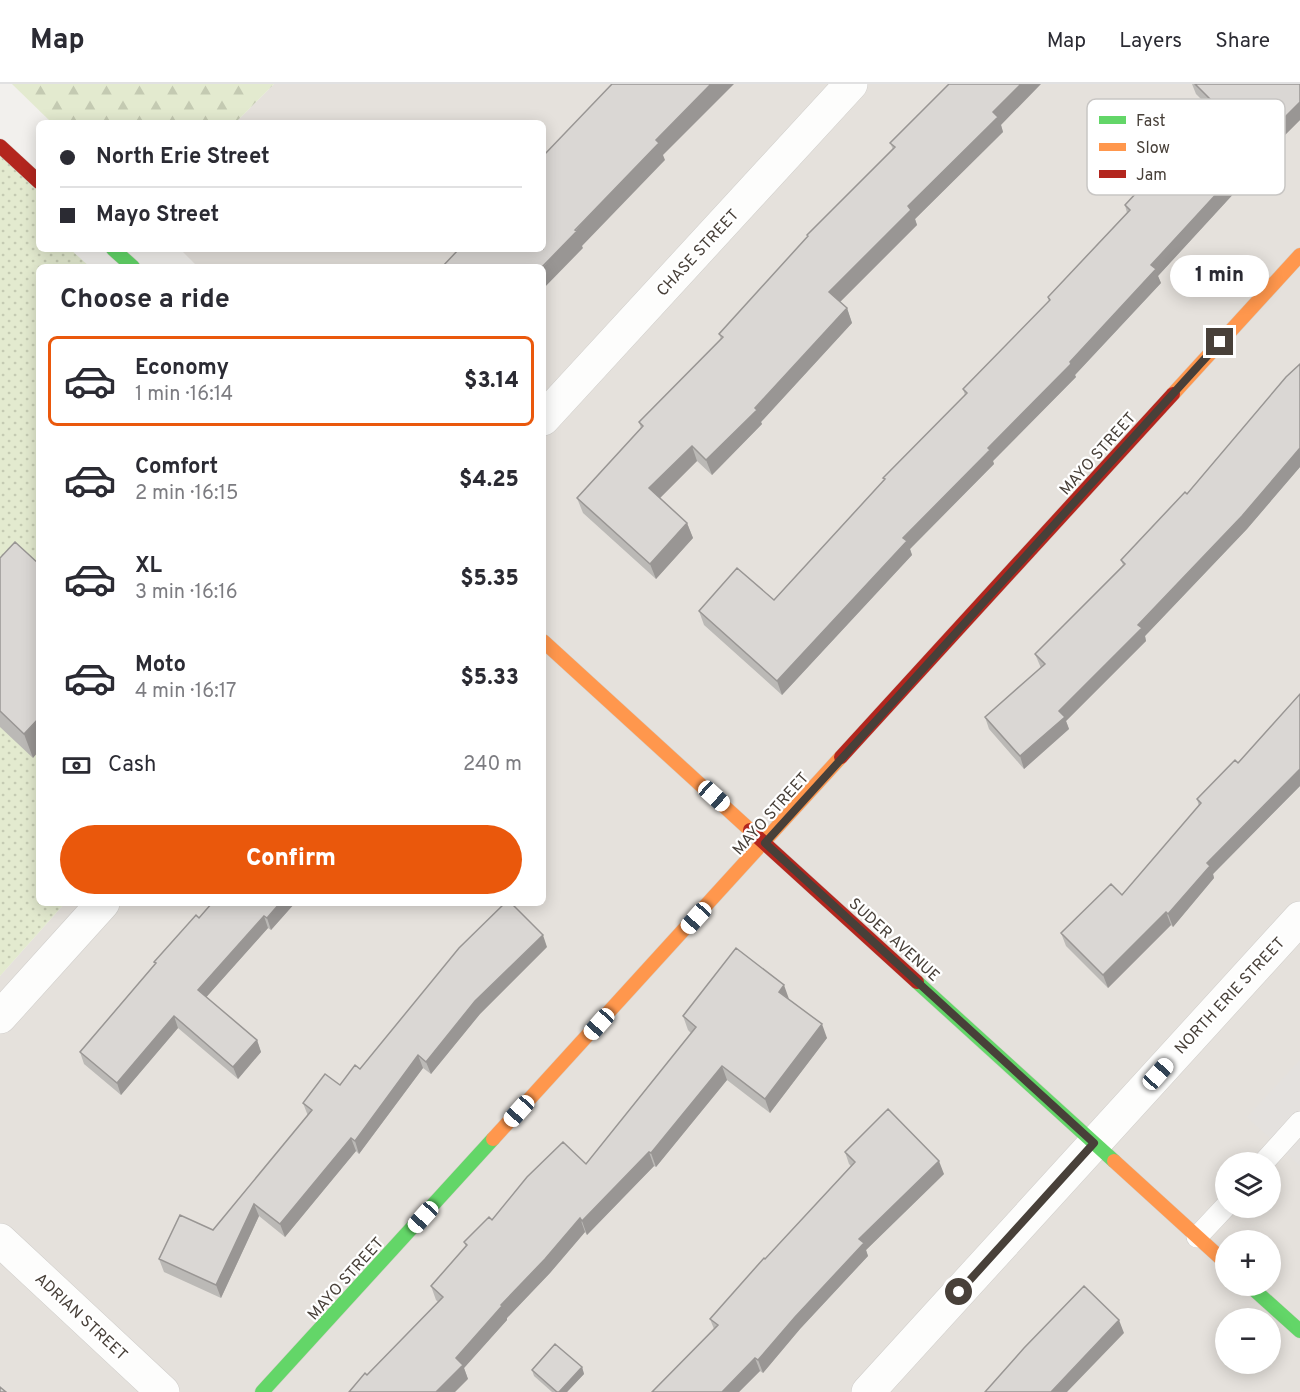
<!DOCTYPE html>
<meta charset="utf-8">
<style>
:root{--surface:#fff;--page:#f2f2f3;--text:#2b2b33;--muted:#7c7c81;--line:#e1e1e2;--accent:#ea580c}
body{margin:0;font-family:Overpass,sans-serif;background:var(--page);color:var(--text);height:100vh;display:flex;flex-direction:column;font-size:22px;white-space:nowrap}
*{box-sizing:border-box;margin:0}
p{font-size:20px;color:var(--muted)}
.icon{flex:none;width:33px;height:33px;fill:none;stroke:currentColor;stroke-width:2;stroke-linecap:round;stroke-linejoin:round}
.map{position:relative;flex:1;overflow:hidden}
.panel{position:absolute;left:36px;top:180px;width:510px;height:642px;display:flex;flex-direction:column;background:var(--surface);border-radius:9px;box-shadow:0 3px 15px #0003}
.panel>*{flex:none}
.banner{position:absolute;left:36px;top:36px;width:510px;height:132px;border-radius:9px;box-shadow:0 3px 15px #0003;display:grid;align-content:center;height:132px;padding:0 24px;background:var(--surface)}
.buttons{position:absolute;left:1215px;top:1068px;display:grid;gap:12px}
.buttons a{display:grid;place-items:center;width:66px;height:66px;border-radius:50%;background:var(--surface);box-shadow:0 3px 15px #0003;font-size:30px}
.end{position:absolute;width:27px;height:27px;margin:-14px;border:8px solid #484039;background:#fff;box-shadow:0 0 0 3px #fff}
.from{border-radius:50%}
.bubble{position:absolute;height:42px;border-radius:21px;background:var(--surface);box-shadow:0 3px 15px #0003;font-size:20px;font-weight:800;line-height:42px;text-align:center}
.car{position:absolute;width:18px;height:36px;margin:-18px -9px;border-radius:8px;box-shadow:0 0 4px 2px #0007;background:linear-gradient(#fff 24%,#345 0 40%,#fff 0 76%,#345 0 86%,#fff 0)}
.banner b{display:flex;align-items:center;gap:21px;height:57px;font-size:22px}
.banner b+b{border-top:2px solid var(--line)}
.banner i{width:15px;height:15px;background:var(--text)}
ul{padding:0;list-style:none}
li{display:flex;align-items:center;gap:18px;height:90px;margin:0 12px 9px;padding:0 12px;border:3px solid transparent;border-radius:9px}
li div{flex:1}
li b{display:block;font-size:22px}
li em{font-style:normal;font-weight:800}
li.active{border-color:var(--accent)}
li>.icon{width:54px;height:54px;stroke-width:1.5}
h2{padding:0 24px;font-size:27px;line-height:72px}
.pay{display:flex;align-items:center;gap:15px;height:66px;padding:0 24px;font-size:22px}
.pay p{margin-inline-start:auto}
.button{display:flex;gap:12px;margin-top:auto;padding:12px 24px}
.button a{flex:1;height:69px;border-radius:36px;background:var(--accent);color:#fff;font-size:24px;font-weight:800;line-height:69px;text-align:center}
header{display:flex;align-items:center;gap:36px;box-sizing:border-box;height:84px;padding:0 30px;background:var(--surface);border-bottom:2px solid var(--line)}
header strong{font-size:28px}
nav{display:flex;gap:33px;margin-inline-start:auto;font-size:21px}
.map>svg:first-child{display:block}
.residential{fill:#e5e1dc;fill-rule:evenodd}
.green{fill:url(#green-dots)}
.forest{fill:url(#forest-firs)}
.parking{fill:#e4e1de}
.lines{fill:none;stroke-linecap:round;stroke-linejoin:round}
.lane-casing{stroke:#d0cecb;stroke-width:22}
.street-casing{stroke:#d0cecb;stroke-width:34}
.fast-casing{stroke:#d2cdc6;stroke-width:15}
.slow-casing{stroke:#d2cdc6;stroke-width:15}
.jam-casing{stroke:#d2cdc6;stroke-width:15}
.lane{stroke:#fdfdfc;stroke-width:21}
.street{stroke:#fdfdfc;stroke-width:33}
.fast{stroke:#63d668;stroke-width:14}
.slow{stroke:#ff974d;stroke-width:14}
.jam{stroke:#b3261e;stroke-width:14}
.wall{fill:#bbb9b6}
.shaded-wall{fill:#999694}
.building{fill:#dad7d4;stroke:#999694;stroke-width:1.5}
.route{stroke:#484039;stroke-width:8}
.labels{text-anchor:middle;stroke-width:4.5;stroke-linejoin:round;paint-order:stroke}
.street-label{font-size:16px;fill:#484039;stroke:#fff}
.key{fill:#fff;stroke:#c8c6c4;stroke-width:1.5}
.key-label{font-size:16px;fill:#484039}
</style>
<header>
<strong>Map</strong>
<nav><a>Map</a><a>Layers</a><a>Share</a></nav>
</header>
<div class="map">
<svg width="1300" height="1308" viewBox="0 0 1300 1308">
<defs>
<pattern id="green-dots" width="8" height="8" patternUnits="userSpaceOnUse" patternTransform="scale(1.5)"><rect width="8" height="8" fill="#e3eacf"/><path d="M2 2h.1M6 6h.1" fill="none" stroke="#c4cab2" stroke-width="1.8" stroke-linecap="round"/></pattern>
<pattern id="forest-firs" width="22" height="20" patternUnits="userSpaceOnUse" patternTransform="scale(1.5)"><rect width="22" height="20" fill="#e3eacf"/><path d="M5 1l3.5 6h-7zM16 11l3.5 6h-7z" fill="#c4cab2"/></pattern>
</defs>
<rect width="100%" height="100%" fill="#f2f0ed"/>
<path class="residential" d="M274,0H1300V1308H0V892L65,819H543V183H198L180,165H543V39H235ZM1226,1078H1270V1124H1226ZM1226,1156H1270V1202H1226ZM1226,1234H1270V1280H1226Z"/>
<path class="green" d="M0,62L39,98V131L37,134L39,136V165H70L90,183H39V819H65L0,892Z"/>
<path class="forest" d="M12,0H274L235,39H52Z"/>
<path class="parking" d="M1300,976V1082L1247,1033Z"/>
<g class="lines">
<g class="lane-casing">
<path id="lane" d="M1264,1078L1300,1038
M1197,1153L1226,1122"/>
</g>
<g class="street-casing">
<path id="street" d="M543,335L851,0
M0,933L103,819
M0,1156L163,1308
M868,1308L1300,834"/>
</g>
<g class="fast-casing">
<path id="fast" d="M113,165L133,183
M917,898L1114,1077
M1250,1202L1300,1247
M262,1308L493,1055"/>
</g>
<g class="slow-casing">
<path id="slow" d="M1173,310L1300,171
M543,557L750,746
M493,1055L841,673
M1114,1077L1226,1179"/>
</g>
<g class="jam-casing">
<path id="jam" d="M0,62L39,98
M841,673L1173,310
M750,746L917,898"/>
</g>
<use href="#lane" class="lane"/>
<use href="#street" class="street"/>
<use href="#fast" class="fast"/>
<use href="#slow" class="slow"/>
<use href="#jam" class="jam"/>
</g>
<path class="wall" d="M1192,0H1300V36L1235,101L1237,106L1158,192L1161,199L1075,291L1076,293L993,377L994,380L910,465L912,471L782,611L704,541L699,527L774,516L884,396L883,394L965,311L963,305L1049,217L1048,213L1127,129L1125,121L1213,27L1196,10Z
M1001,41L1003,48L915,135L917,141L840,218L847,224L852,239L761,338L762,340L712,391L697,377L660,414L687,439L693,454L656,495L583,429L577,414L641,344L639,338L721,255L719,250L808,153L807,151L893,65L890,59Z
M1300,280V383L1247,445L1145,552L1146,557L1066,637L1069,645L1024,685L989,645L985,633L1041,584L1035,570L1123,481L1121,476L1187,410Z
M0,474L33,674L0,643Z
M1300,610V702L1213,790L1214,794L1173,843L1171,841L1108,904L1066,862L1061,849L1122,811L1199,722L1197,715L1238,679Z
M212,819H295L271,846L268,844L206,913L257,956L261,968L238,995L178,944L121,1011L84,980L80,968L155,880L154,878L199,834Z
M547,863L480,930L431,990L423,984L359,1070L356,1067L285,1153L259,1132L221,1214L164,1188L159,1175L213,1146L308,1032L303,1019L340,1001Z
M789,915L827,954L770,1029L727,996L656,1083L654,1082L587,1151L585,1148L550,1189L507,1234V1236L464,1284L468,1295L367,1291L438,1218L436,1216L431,1202L466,1163L464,1158L492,1136L586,1080L691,949L688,946L683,932Z
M845,1068L944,1090L866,1166L868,1172L800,1245L763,1289L760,1287L739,1308H652L714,1245L710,1235L851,1082L849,1080Z
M582,1283L584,1290L567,1308H552L534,1292L532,1286Z"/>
<path class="shaded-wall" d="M711,0H734L663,71L665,76L582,162L583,164L543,205V183L656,56Z
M1021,0H1041L1001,41L1003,48L915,135L917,141L835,223L829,208L993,28Z
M1300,18V36L1235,101L1237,106L1158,192L1161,199L1075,291L1076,293L993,377L994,380L910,465L912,471L782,611L777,597L903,454L1070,278L1229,89Z
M847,224L852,239L761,338L762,340L712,391L706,376Z
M692,362L697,377L655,419L649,404Z
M1300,364V383L1247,445L1145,552L1146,557L1066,637L1069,645L1024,685L1020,672L1059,627Z
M687,439L693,454L656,495L650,480Z
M39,634V667L33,674L24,650Z
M1300,685V702L1213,790L1214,794L1173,843L1168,830L1207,779Z
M280,819H295L271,846L267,834Z
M1166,828L1171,841L1108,904L1103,891Z
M264,832L268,844L202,918L198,906Z
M543,851L547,863L480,930L431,990L426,978L475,917Z
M784,901L789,915L779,908Z
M174,932L178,944L121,1011L117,999Z
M822,940L827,954L770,1029L765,1015Z
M257,956L261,968L238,995L233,983Z
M418,971L423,984L359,1070L355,1057Z
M722,982L727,996L656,1083L651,1069Z
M351,1054L356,1067L285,1153L280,1140Z
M649,1068L654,1082L587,1151L582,1137Z
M939,1077L944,1090L866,1166L868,1172L800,1245L763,1289L758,1276L859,1155Z
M254,1120L259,1132L221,1214L216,1201Z
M580,1134L585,1148L550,1189L507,1234V1236L464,1284L468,1295L455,1308H436L456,1274L501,1221Z
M1119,1236L1124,1249L1067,1308H1051Z
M755,1274L760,1287L739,1308H722Z
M582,1283L584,1290L567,1308H559Z"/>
<path class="building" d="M612,0H711L656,56L659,59L575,146L577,147L542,183H442L459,165H543V72Z
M949,0H1021L993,28L998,33L908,122L911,126L829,208L847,224L755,324L757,326L706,376L692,362L649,404L687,439L650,480L577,414L643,342L639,338L723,253L719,250L808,152L807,151L895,63L890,59Z
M1195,0H1300V18L1229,89L1232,93L1151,181L1156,185L1070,278L1071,280L988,364L990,366L903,454L907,457L777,597L699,527L737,484L774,516L885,395L883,394L967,309L963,305L1050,216L1048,213L1130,126L1125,121L1217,22Z
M1300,280V364L1242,432L1138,541L1142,544L1059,627L1065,633L1020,672L985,633L1045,580L1035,570L1125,480L1121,476L1185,408L1187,410L1286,293Z
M15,458L39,480V634L24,650L0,627V474Z
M1300,610V685L1207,779L1210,782L1168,830L1166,828L1103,891L1061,849L1111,800L1122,811L1201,719L1197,715L1235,676L1238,679Z
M212,819H280L267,834L264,832L198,906L257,956L233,983L174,932L117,999L80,968L156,879L154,878L196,831L199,834Z
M505,819H511L543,851L475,917L426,978L418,971L355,1057L351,1054L280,1140L254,1120L216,1201L159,1175L180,1131L213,1146L312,1026L303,1019L325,990L340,1001L355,981L360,985L459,864Z
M736,864L784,901L779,908L822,940L765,1015L722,982L651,1069L649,1068L582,1137L580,1134L545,1175L501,1221L502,1222L456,1274L463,1281L436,1308H349L365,1289L367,1291L443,1213L431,1202L467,1161L464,1158L489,1133L492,1136L527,1093L563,1058L586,1080L696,943L683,932Z
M888,1025L939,1077L859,1155L864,1159L795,1233L758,1276L755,1274L722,1308H652L718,1241L710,1235L764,1174L765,1175L855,1078L845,1068Z
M1084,1202L1119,1236L1051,1308H985L1024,1264Z
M555,1260L582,1283L559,1308H557L532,1286Z
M0,1303L6,1308H0Z"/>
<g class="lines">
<path class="route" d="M959,1208L1094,1059L765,759L1220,258"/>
</g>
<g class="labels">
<g class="street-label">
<text transform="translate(697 168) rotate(-47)" y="6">CHASE STREET</text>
<text transform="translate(1097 369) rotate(-48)" y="6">MAYO STREET</text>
<text transform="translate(770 729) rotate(-48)" y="6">MAYO STREET</text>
<text transform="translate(895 855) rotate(42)" y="6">SUDER AVENUE</text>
<text transform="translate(1229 911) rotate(-47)" y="6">NORTH ERIE STREET</text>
<text transform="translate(345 1194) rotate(-48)" y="6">MAYO STREET</text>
<text transform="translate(82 1232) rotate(43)" y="6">ADRIAN STREET</text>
</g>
</g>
<rect x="1087" y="15" width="198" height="96" rx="9" class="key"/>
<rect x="1099" y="32" width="27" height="8" fill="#63d668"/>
<rect x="1099" y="59" width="27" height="8" fill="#ff974d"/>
<rect x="1099" y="86" width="27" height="8" fill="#b3261e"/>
<g class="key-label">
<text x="1136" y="42">Fast</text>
<text x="1136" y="69">Slow</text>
<text x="1136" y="96">Jam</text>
</g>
</svg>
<div class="buttons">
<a><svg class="icon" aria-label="layers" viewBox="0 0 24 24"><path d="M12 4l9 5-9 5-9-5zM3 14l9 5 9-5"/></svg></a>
<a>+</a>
<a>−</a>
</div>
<i class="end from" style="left:959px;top:1208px"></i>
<i class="end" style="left:1220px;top:258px"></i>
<div class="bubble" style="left:1170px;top:171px;width:99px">1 min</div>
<i class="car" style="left:714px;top:712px;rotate:132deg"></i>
<i class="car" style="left:696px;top:834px;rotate:222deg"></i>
<i class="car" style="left:599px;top:940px;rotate:222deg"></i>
<i class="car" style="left:1158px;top:990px;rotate:42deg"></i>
<i class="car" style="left:519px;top:1027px;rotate:222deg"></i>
<i class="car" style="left:423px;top:1133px;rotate:222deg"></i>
<div class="banner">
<b><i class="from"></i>North Erie Street</b>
<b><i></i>Mayo Street</b>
</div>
<section class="panel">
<h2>Choose a ride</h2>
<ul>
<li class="active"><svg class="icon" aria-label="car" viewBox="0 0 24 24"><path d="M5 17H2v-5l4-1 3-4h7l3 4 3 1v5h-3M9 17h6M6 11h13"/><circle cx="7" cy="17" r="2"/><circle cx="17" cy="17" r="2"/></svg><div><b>Economy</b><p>1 min · 16:14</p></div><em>$3.14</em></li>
<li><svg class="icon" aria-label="car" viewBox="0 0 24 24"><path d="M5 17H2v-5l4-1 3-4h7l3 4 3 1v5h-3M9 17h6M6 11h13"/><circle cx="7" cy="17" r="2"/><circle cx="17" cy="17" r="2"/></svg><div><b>Comfort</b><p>2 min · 16:15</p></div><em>$4.25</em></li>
<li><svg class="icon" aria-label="car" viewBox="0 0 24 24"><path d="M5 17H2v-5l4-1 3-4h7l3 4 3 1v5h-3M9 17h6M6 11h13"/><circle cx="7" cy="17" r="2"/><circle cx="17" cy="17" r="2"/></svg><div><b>XL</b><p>3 min · 16:16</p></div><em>$5.35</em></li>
<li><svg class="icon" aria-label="car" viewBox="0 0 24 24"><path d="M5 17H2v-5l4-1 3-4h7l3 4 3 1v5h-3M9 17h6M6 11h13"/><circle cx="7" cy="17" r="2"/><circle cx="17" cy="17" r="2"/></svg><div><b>Moto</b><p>4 min · 16:17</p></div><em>$5.33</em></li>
</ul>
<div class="pay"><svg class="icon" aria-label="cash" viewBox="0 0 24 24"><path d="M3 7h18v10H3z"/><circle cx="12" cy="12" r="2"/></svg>Cash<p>240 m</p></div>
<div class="button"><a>Confirm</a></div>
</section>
</div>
